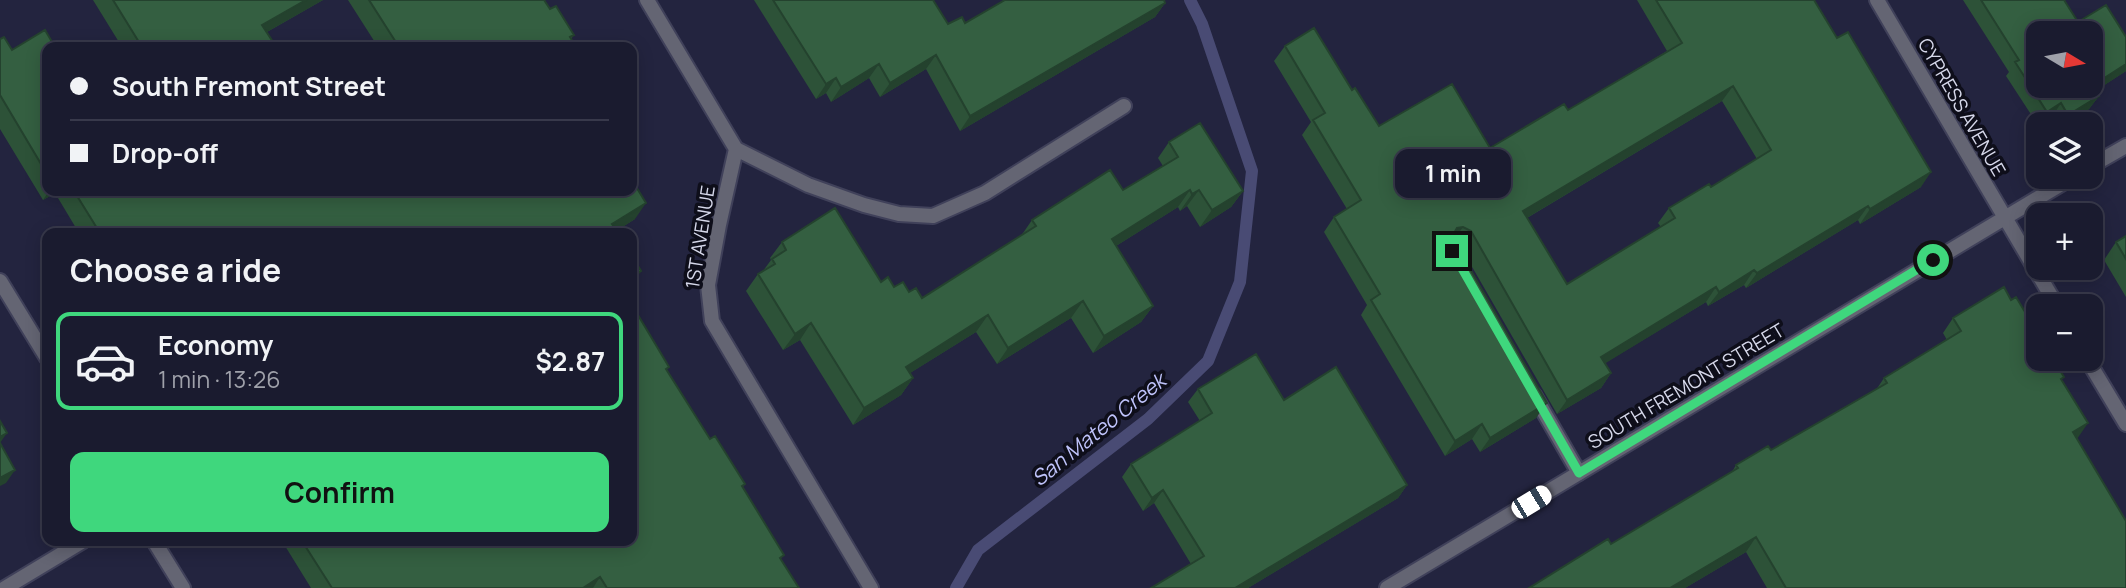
<!DOCTYPE html>
<meta charset="utf-8">
<style>
:root{--surface:#1a1b2f;--page:#232437;--text:#f1f3f6;--muted:#9fa1aa;--line:#38394b;--accent:#3fd77d}
body{margin:0;font-family:Manrope,sans-serif;background:var(--page);color:var(--text);height:100vh;display:flex;flex-direction:column;font-size:26px;white-space:nowrap}
*{box-sizing:border-box;margin:0}
p{font-size:23px;color:var(--muted)}
.icon{flex:none;width:38px;height:38px;fill:none;stroke:currentColor;stroke-width:2;stroke-linecap:round;stroke-linejoin:round}
.map{position:relative;flex:1;overflow:hidden}
.drawer{position:absolute;left:42px;top:228px;width:595px;height:318px;display:flex;flex-direction:column;background:var(--surface);border-radius:14px;box-shadow:0 4px 18px #0003,0 0 0 2px var(--line)}
.drawer>*{flex:none}
.hud{position:absolute;left:42px;top:42px;width:595px;height:154px;border-radius:14px;box-shadow:0 4px 18px #0003,0 0 0 2px var(--line);display:grid;align-content:center;height:154px;padding:0 28px;background:var(--surface)}
.needle{width:46px;rotate:100deg}
.controls{position:absolute;left:2026px;top:21px;display:grid;gap:14px}
.controls a{display:grid;place-items:center;width:77px;height:77px;border-radius:14px;background:var(--surface);box-shadow:0 4px 18px #0003,0 0 0 2px var(--line);font-size:35px}
.end{position:absolute;width:32px;height:32px;margin:-16px;border:9px solid #3fd77d;background:#111;box-shadow:0 0 0 4px #111}
.from{border-radius:50%}
.bubble{position:absolute;height:49px;border-radius:14px;background:var(--surface);box-shadow:0 4px 18px #0003,0 0 0 2px var(--line);font-size:23px;font-weight:700;line-height:49px;text-align:center}
.car{position:absolute;width:21px;height:42px;margin:-21px -10px;border-radius:9px;box-shadow:0 0 5px 2px #0007;background:linear-gradient(#fff 24%,#345 0 40%,#fff 0 76%,#345 0 86%,#fff 0)}
.hud b{display:flex;align-items:center;gap:24px;height:66px;font-size:26px}
.hud b+b{border-top:2px solid var(--line)}
.hud i{width:18px;height:18px;background:var(--text)}
ul{padding:0;list-style:none}
li{display:flex;align-items:center;gap:21px;height:98px;margin:0 14px 10px;padding:0 14px;border:4px solid transparent;border-radius:14px}
li div{flex:1}
li b{display:block;font-size:26px}
li em{font-style:normal;font-weight:700}
li.on{border-color:var(--accent)}
li>.icon{width:63px;height:63px;stroke-width:1.5}
h2{padding:0 28px;font-size:32px;line-height:84px}
.action{display:flex;gap:14px;margin-top:auto;padding:14px 28px}
.action a{flex:1;height:80px;border-radius:14px;background:var(--accent);color:#111;font-size:28px;font-weight:700;line-height:80px;text-align:center}
.map>svg:first-child{display:block}
.lines{fill:none;stroke-linecap:round;stroke-linejoin:round}
.stream{stroke:#494b74;stroke-width:12}
.lane-casing{stroke:#40415a;stroke-width:18}
.street-casing{stroke:#40415a;stroke-width:18}
.lane{stroke:#646573;stroke-width:14}
.street{stroke:#646573;stroke-width:14}
.wall{fill:#2d5238;fill-rule:evenodd}
.shaded-wall{fill:#24422e}
.building{fill:#345f41;stroke:#24422e;stroke-width:2;fill-rule:evenodd}
.route{stroke:#3fd77d;stroke-width:9}
.labels{text-anchor:middle;stroke-width:7;stroke-linejoin:round;paint-order:stroke}
.street-label{font-size:19px;fill:#d6d8ea;stroke:#0e0e1a}
.water-label{font-size:21px;font-style:italic;fill:#bfc3fb;stroke:#0e0e1a}
</style>
<div class="map">
<svg width="2126" height="588" viewBox="0 0 2126 588">
<rect width="100%" height="100%" fill="#23243f"/>
<g class="lines">
<path class="stream" d="M956,588L978,550L1148,419L1208,361L1240,282L1252,171L1202,24L1190,0"/>
<g class="lane-casing">
<path id="lane" d="M1534,395L1579,473"/>
</g>
<g class="street-casing">
<path id="street" d="M647,0L736,149L719,225L708,285L712,321L871,588
M1877,0L2057,306
M736,149L808,185L864,205L899,214L933,216L985,193L1124,106
M2091,166L2126,146
M0,281L47,358
M2087,359L2126,424
M154,541L183,588
M5,588L83,541
M1387,588L2073,177"/>
</g>
<use href="#lane" class="lane"/>
<use href="#street" class="street"/>
</g>
<path class="wall" d="M93,0H323L267,32L275,45L273,47H122Z
M348,0H544L550,9L574,35L571,39L576,47H378Z
M754,0H933L948,24L1165,3L1155,17L960,131L926,69L880,97L869,78L831,102L826,93L816,99Z
M1637,0H1814L1921,187L1860,224L1858,220L1746,288L1744,285L1708,306L1706,302L1605,363L1611,373L1601,388L1557,414L1460,246L1455,243L1536,418L1480,452L1472,439L1445,456L1361,315L1367,305L1324,232L1334,217L1347,209L1302,135L1311,122L1274,61L1285,46L1352,90L1379,126L1490,148L1568,110L1667,51ZM1722,101L1757,159L1711,187L1669,208L1658,223L1661,227L1567,284L1527,218Z
M1963,0H2064L2078,22L2126,71L2095,91L2099,96L2089,109L2065,124H2056L2052,117L2038,125L2006,76L2009,72Z
M0,39L12,50L47,47V191H632L635,219L616,231L617,233H79L55,193L43,200L0,129Z
M1169,142L1243,191L1231,207L1200,227L1187,206L1180,211L1178,207L1116,246L1153,306L1141,322L1093,353L1071,318L997,364L976,332L910,373L913,378L901,395L853,425L800,340L783,350L746,291L758,274L763,271L771,260L770,258L782,242L922,298L1021,236L1032,220L1123,190L1163,166L1158,158Z
M2126,236V297L2104,260L2116,242Z
M1953,318L2062,380L2077,439L2126,588H1767L1746,552L1685,588H1529L1611,544L1732,472L1736,465L1771,450L1876,390L1884,378L1947,340L1943,333Z
M667,370L710,439L745,484L743,487L781,560L799,588H311L282,541H632Z
M1198,389L1284,400L1407,485L1398,498L1248,588H1151L1191,564L1154,503L1143,511L1122,477L1131,464L1200,421L1188,402Z"/>
<path class="shaded-wall" d="M306,0H323L251,41L262,25Z
M1165,3L1155,17L960,131L970,116Z
M936,55L926,69L880,97L890,83Z
M879,64L869,78L831,102L841,87Z
M2126,64V71L2083,99L2092,86Z
M836,78L826,93L816,99L826,84Z
M1733,86L1722,101L1513,226L1523,211Z
M2099,96L2089,109L2065,124H2062L2068,115Z
M2061,103L2052,117L2038,125L2047,112Z
M1931,172L1921,187L1860,224L1870,209Z
M1190,190L1178,207L1100,256L1112,239Z
M1199,190L1187,206L1180,211L1192,194Z
M49,191H56L55,193L43,200Z
M1243,191L1231,207L1200,227L1212,210Z
M646,203L635,219L613,233L612,224Z
M1868,206L1858,220L1746,288L1757,273Z
M1463,227L1453,241L1447,243L1457,228Z
M1754,270L1744,285L1708,306L1719,292Z
M641,271L632,285V277Z
M1716,287L1706,302L1591,372L1601,357Z
M1083,301L1071,318L997,364L1008,348Z
M1153,306L1141,322L1093,353L1104,336Z
M988,315L976,332L894,383L906,367Z
M811,323L800,340L783,350L795,334Z
M1611,373L1601,388L1557,414L1567,400Z
M913,378L901,395L853,425L864,408Z
M1547,403L1536,418L1480,452L1490,438Z
M2088,423L2077,439L2062,448L2073,432Z
M1482,424L1472,439L1445,456L1455,441Z
M7,433L0,443V437Z
M15,470L6,483L0,486V478Z
M1407,485L1398,498L1248,588H1235Z
M1163,490L1154,503L1143,511L1152,498Z
M1756,537L1746,552L1685,588H1670Z
M600,577L593,588H583Z"/>
<path class="building" d="M113,0H306L262,25L275,45L272,47H142Z
M369,0H544L550,9L556,6L574,35L570,37L576,47H399Z
M773,0H933L948,24L962,17L965,23L1005,0H1164L1165,3L970,116L936,55L890,83L879,64L841,87L836,78L826,84Z
M1656,0H1814L1837,38L1848,32L1931,172L1870,209L1868,206L1757,273L1754,270L1719,292L1716,287L1601,357L1611,373L1567,400L1471,231L1463,227L1457,228L1453,235L1454,241L1547,403L1490,438L1482,424L1455,441L1371,300L1380,294L1334,217L1361,200L1313,120L1325,113L1285,46L1314,28L1352,90L1355,88L1379,126L1452,84L1490,148L1564,104L1568,110L1682,43ZM1733,86L1771,150L1711,187L1709,184L1669,208L1675,218L1567,284L1523,211Z
M1981,0H2064L2078,22L2106,5L2126,37V64L2092,86L2099,96L2068,115L2061,103L2047,112L2015,62L2019,60ZM2039,33H2091V86H2039Z
M45,30L55,47H47V174L0,95V39L4,37L12,50Z
M1200,123L1243,191L1212,210L1199,190L1192,194L1190,190L1112,239L1153,306L1104,336L1083,301L1008,348L988,315L906,367L913,378L864,408L811,323L795,334L758,274L775,264L772,259L786,250L782,242L835,208L881,282L888,277L894,287L903,282L909,292L916,288L922,298L1036,226L1032,220L1110,170L1123,190L1178,157L1169,142Z
M632,180L646,203L612,224L618,233H100L74,191H632Z
M2126,236V259L2116,242Z
M632,256L641,271L632,277Z
M2004,287L2011,300L2016,297L2039,335V359H2053L2064,377L2061,379L2088,423L2073,432L2126,521V588H1786L1756,537L1670,588H1529L1608,539L1611,544L1738,468L1736,465L1768,446L1771,450L1887,383L1884,378L1961,331L1953,318Z
M632,305L669,367L666,369L710,439L715,436L745,484L742,486L784,555L780,558L799,588H607L600,577L583,588H332L302,541H632Z
M1256,354L1284,400L1336,367L1407,485L1235,588H1151L1204,556L1163,490L1152,498L1131,464L1212,413L1198,389Z
M0,421L7,433L0,437Z
M0,443L15,470L0,478Z"/>
<g class="lines">
<path class="route" d="M1452,251L1579,473L1933,260"/>
</g>
<g class="labels">
<g class="street-label">
<text transform="translate(1962 107) rotate(60)" y="7">CYPRESS AVENUE</text>
<text transform="translate(700 237) rotate(-81)" y="7">1ST AVENUE</text>
<text transform="translate(1686 386) rotate(-31)" y="7">SOUTH FREMONT STREET</text>
</g>
<g class="water-label">
<text transform="translate(1099 430) rotate(-39)" y="7">San Mateo Creek</text>
</g>
</g>
</svg>
<div class="controls">
<a><svg class="needle" viewBox="-14 -14 28 28"><path d="M0-13l5 13h-10z" fill="#e53935"/><path d="M0 13l5-13h-10z" fill="#9fa1aa"/></svg></a>
<a><svg class="icon" aria-label="layers" viewBox="0 0 24 24"><path d="M12 4l9 5-9 5-9-5zM3 14l9 5 9-5"/></svg></a>
<a>+</a>
<a>−</a>
</div>
<i class="end from" style="left:1933px;top:260px"></i>
<i class="end" style="left:1452px;top:251px"></i>
<div class="bubble" style="left:1395px;top:149px;width:116px">1 min</div>
<i class="car" style="left:1531px;top:502px;rotate:59deg"></i>
<div class="hud">
<b><i class="from"></i>South Fremont Street</b>
<b><i></i>Drop-off</b>
</div>
<section class="drawer">
<h2>Choose a ride</h2>
<ul>
<li class="on"><svg class="icon" aria-label="car" viewBox="0 0 24 24"><path d="M5 17H2v-5l4-1 3-4h7l3 4 3 1v5h-3M9 17h6M6 11h13"/><circle cx="7" cy="17" r="2"/><circle cx="17" cy="17" r="2"/></svg><div><b>Economy</b><p>1 min · 13:26</p></div><em>$2.87</em></li>
</ul>
<div class="action"><a>Confirm</a></div>
</section>
</div>
